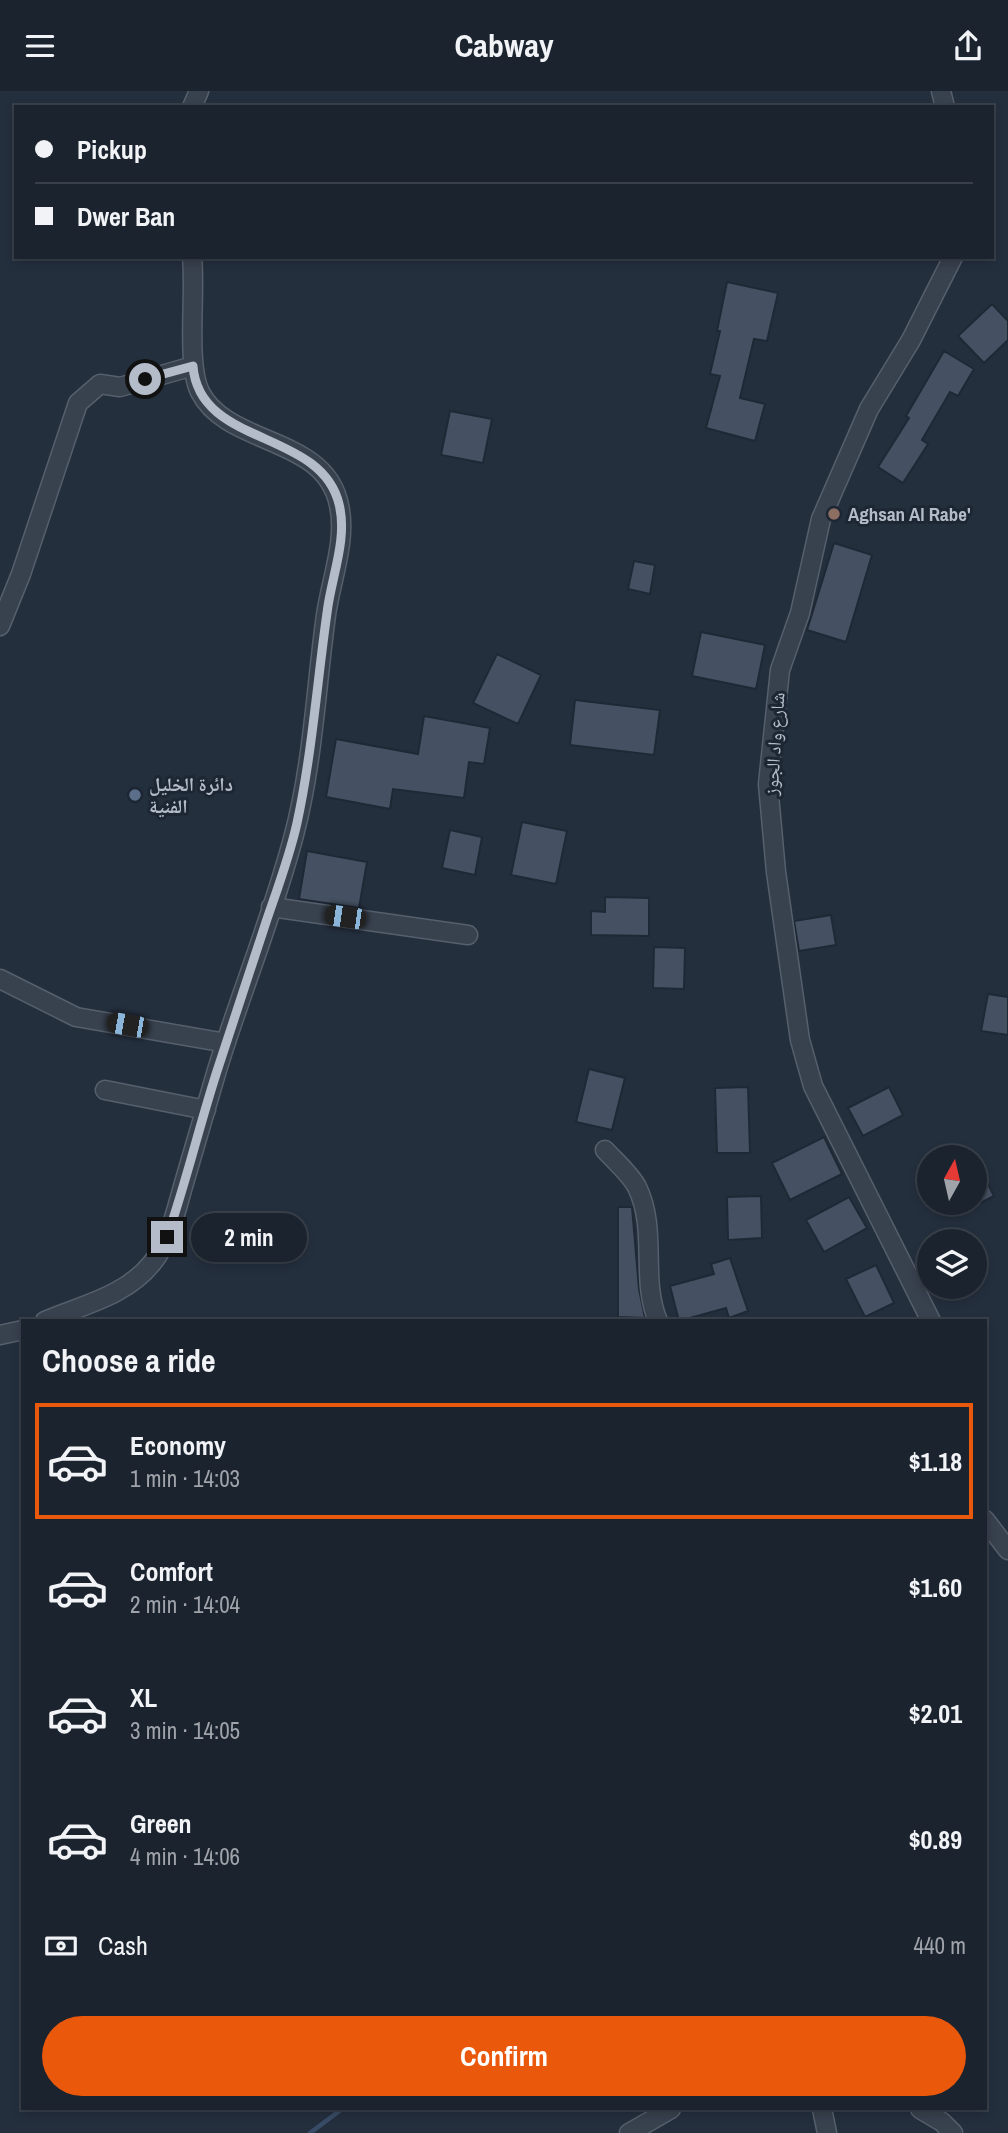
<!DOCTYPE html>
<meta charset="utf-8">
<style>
:root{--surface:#1b232e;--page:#242b36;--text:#f1f3f6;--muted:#a0a4aa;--line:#39404a;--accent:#ea580c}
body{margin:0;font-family:"Archivo Narrow","Noto Naskh Arabic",sans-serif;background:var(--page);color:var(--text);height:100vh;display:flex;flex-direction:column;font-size:26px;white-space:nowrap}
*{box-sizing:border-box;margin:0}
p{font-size:23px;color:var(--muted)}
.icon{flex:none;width:38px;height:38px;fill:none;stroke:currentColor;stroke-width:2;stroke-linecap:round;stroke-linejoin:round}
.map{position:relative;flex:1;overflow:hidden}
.drawer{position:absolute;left:21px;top:1228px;width:966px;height:791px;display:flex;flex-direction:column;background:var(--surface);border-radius:0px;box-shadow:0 4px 10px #0003,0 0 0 2px var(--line)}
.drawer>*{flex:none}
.top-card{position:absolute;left:14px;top:14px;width:980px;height:154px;border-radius:0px;box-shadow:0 4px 10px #0003,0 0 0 2px var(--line);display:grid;align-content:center;height:154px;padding:0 21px;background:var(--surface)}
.needle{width:46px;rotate:8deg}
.controls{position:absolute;left:917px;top:1054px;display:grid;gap:14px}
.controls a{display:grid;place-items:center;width:70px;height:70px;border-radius:50%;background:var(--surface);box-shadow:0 4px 10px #0003,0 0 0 2px var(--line);font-size:35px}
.end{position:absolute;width:32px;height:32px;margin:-16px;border:9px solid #b4bcc9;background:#111;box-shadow:0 0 0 4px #111}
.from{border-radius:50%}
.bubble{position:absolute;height:49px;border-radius:24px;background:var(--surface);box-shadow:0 4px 10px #0003,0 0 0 2px var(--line);font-size:23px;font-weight:800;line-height:49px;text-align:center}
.car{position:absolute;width:21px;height:42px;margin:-21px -10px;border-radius:9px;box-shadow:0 0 5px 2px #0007;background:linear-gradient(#222 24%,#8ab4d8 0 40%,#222 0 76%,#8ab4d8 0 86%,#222 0)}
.top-card b{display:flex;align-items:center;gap:24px;height:66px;font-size:26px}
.top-card b+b{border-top:2px solid var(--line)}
.top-card i{width:18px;height:18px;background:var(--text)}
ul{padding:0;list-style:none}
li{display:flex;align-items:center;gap:21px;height:116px;margin:0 14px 10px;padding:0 7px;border:4px solid transparent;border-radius:0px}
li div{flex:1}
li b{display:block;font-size:26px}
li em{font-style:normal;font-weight:800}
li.active{border-color:var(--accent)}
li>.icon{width:63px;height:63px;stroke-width:1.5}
h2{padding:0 21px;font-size:32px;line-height:84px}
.pay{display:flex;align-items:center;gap:18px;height:77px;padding:0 21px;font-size:26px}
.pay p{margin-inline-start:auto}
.primary-button{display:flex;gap:14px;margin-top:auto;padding:14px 21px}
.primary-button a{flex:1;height:80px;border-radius:42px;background:var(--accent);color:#fff;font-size:28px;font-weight:800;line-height:80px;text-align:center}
header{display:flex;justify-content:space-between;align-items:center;height:91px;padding:0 21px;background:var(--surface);font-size:32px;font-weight:800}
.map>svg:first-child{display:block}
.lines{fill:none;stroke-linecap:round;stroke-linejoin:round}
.stream{stroke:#394c67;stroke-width:4.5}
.building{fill:#455162;stroke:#1f2835;stroke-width:2}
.minor-casing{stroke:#565f6c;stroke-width:21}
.minor{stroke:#38414e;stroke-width:18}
.route{stroke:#b4bcc9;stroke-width:9}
.education-dot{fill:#8d6e63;stroke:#1d2633;stroke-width:2.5}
.service-dot{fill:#5c6f8a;stroke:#1d2633;stroke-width:2.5}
.labels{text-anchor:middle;stroke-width:6;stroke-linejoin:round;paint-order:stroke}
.poi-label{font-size:19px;font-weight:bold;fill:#b4bcc9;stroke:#1d2633;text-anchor:start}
.street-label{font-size:19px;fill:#b4bcc9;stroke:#1d2633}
</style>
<header><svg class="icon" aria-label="menu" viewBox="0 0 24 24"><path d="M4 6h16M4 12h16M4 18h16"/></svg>Cabway<svg class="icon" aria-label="share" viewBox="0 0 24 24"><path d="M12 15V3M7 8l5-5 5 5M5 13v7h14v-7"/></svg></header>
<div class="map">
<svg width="1008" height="2042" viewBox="0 0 1008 2042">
<rect width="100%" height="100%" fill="#242f3e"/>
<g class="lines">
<path class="stream" d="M310,2042L342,2018"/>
</g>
<path class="building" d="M727,191L778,202L767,250L754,248L740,307L765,313L755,350L706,337L720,285L710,283L720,240H717Z
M992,213L1008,230V249L984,272L958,245Z
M944,260L974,278L958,305L950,301L922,349L928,353L903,392L878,376L909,327L906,325Z
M450,320L492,328L483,372L441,364Z
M834,452L872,464L846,551L807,539Z
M634,470L655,474L650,503L628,498Z
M701,541L765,554L756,598L692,585Z
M497,563L541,584L518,633L473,612Z
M575,609L660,619L654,664L570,654Z
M424,625L490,637L484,673L469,671L464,707L393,698L390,718L326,706L336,648L418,663Z
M522,731L567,740L556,793L511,784Z
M450,739L482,746L475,784L442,777Z
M307,760L367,771L359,817L299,808Z
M605,806L649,807V845L591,844V820L605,821Z
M831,824L836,854L799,860L794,830Z
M654,856L685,857L684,898L653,897Z
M988,903L1008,906V944L981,940Z
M589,978L625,987L612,1039L576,1031Z
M748,996L750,1062H717L715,997Z
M889,996L903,1024L863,1045L848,1017Z
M824,1046L842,1083L790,1109L772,1072Z
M975,1067L994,1105L955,1125L948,1111H975Z
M761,1105L762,1147L728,1149L727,1106Z
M849,1106L867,1137L824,1161L806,1129Z
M618,1116H632L639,1198L645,1227L618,1226Z
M730,1167L748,1220L729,1227L726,1217L679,1230L670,1195L714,1183L711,1173Z
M876,1174L894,1212L865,1226L846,1188Z"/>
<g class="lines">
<g class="minor-casing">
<path id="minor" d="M941,0L945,16
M192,16L199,0
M0,535L21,483L78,312L100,293L120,296L193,275
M271,816L468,844
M0,888L76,926L226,952
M105,999L206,1019
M605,1059C615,1070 630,1083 637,1096C658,1139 640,1188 658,1230
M45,1230C82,1214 126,1205 152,1172C170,1150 176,1119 184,1092C195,1054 206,1017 217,979C241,901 273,824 294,744C313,672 316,597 326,524C331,489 347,449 339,414C325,344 228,356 200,301C186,273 196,202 192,166
M931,1230L813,995L800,949L776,781L768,693L780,579L800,522L821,428L869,318L911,249L953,166
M0,1244L23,1239
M985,1429L1008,1459
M822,2018L827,2042
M920,2018L942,2031L953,2042
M629,2042L671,2018"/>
</g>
<use href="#minor" class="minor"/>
</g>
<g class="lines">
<path class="route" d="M145,288L193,275C199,356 321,338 339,413C348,448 331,487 327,522C317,592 312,663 297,732C290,764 278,796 267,828C251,876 235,925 219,974C200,1031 187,1089 167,1146"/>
</g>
<circle class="education-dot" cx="834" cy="423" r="7"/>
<circle class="service-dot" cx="135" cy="704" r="7"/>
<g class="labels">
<g class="poi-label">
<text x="848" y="430">Aghsan Al Rabe'</text>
<text x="149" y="700">دائرة الخليل<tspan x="149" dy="22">الفنية</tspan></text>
</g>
<g class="street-label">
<text transform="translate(774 653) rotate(-86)" y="7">شارع واد الجوز</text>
</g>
</g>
</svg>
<div class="controls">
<a><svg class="needle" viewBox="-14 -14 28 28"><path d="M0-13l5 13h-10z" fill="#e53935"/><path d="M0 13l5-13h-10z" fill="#a0a4aa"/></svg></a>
<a><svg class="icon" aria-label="layers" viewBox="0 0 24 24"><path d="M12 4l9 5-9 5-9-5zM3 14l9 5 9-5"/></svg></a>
</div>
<i class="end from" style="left:145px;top:288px"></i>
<i class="end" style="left:167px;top:1146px"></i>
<div class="bubble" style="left:191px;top:1122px;width:116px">2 min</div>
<i class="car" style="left:345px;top:826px;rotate:278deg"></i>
<i class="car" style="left:127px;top:934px;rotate:280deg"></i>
<div class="top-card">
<b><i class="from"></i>Pickup</b>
<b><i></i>Dwer Ban</b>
</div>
<section class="drawer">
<h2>Choose a ride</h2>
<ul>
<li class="active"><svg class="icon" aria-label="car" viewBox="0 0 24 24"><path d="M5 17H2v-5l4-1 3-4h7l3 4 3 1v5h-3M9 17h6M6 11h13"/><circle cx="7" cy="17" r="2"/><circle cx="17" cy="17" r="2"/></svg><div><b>Economy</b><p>1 min · 14:03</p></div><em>$1.18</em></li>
<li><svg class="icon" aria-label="car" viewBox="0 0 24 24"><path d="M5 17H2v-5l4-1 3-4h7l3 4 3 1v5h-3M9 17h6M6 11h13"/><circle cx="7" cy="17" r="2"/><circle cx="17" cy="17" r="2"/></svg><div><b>Comfort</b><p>2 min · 14:04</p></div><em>$1.60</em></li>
<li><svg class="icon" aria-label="car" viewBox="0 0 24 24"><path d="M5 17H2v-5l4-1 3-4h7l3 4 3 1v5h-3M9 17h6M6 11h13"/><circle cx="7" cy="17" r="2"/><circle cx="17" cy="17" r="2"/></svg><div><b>XL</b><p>3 min · 14:05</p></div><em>$2.01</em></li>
<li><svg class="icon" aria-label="car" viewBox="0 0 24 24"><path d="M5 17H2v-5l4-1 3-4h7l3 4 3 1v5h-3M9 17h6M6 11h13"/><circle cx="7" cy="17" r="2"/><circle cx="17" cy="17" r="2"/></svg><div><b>Green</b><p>4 min · 14:06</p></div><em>$0.89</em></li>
</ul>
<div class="pay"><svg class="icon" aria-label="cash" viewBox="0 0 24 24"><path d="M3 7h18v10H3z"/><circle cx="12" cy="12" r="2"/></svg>Cash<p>440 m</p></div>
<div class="primary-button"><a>Confirm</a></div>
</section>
</div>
